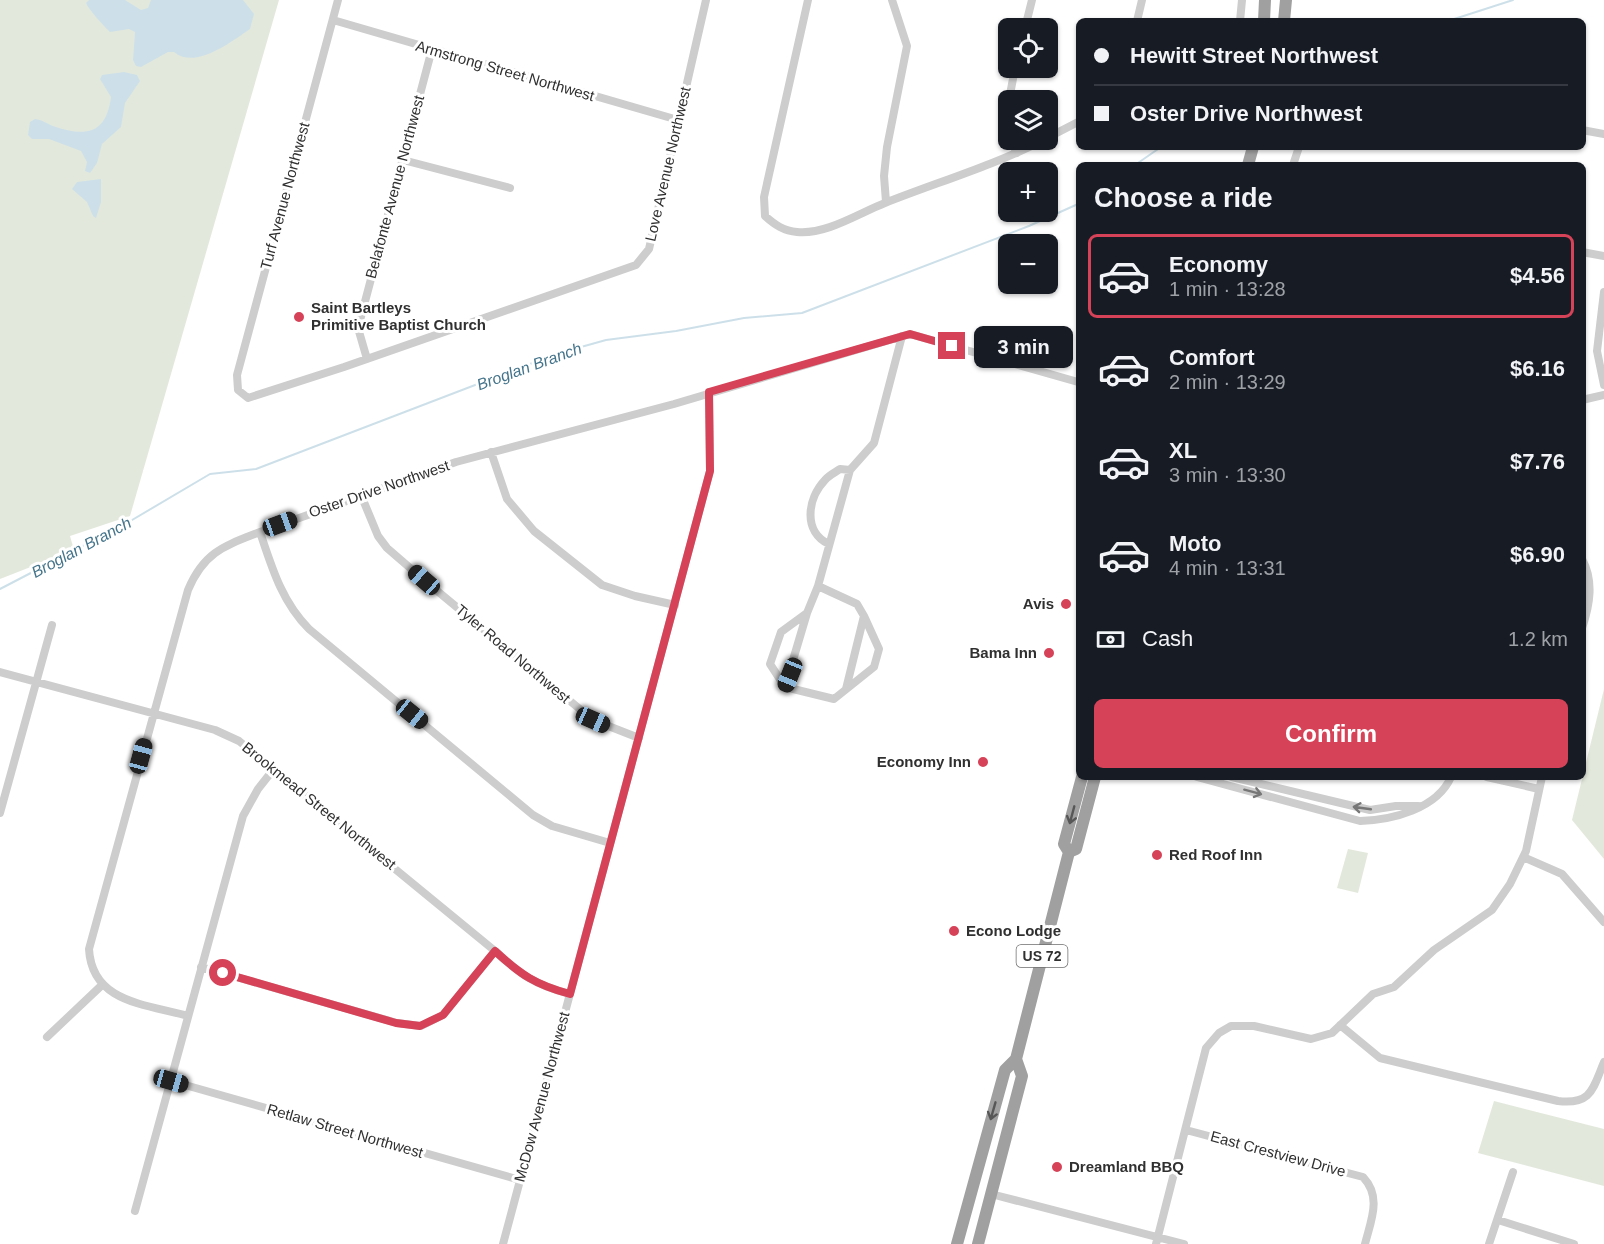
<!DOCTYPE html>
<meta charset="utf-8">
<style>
:root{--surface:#171b24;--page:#20242c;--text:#f1f3f6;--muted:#9ea1a6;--line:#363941;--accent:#d64257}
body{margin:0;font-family:Helvetica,sans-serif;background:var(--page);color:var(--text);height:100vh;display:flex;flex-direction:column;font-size:22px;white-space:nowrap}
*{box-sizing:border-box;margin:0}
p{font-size:20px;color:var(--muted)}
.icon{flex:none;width:33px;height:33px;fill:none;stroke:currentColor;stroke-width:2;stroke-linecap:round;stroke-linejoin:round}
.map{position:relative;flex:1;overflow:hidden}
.sheet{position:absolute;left:1076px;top:162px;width:510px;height:618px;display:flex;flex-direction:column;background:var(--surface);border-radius:9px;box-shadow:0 2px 4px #0004}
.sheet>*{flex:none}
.top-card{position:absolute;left:1076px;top:18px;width:510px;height:132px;border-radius:9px;box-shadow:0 2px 4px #0004;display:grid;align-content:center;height:132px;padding:0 18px;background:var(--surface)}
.fabs{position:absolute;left:998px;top:18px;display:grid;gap:12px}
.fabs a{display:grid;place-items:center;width:60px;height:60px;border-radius:9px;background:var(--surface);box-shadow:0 2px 4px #0004;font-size:30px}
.end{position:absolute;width:27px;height:27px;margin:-14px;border:8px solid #d64257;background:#fff;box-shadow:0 0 0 3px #fff}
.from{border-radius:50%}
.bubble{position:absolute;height:42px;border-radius:9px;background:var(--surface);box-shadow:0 2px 4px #0004;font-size:20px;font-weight:700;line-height:42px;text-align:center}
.car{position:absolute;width:18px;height:36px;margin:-18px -9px;border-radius:8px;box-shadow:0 0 4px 2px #0007;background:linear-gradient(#222 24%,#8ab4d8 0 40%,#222 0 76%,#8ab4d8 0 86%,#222 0)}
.top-card b{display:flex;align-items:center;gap:21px;height:57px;font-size:22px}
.top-card b+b{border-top:2px solid var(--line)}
.top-card i{width:15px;height:15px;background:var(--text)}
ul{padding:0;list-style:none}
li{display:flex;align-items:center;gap:18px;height:84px;margin:0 12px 9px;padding:0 6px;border:3px solid transparent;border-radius:9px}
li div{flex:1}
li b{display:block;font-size:22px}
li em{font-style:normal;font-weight:700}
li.on{border-color:var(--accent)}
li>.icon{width:54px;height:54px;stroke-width:1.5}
h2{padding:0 18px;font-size:27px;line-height:72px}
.pay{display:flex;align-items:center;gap:15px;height:66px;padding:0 18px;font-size:22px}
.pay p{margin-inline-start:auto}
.primary-button{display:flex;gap:12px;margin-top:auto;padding:12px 18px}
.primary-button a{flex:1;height:69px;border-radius:9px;background:var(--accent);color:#fff;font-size:24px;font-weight:700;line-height:69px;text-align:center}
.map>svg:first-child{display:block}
.green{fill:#e3e8dc}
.water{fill:#cde0e9}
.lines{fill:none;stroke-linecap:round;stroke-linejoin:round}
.stream{stroke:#cde0e9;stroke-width:2}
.minor{stroke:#cdcdcd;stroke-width:8}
.trunk{stroke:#a0a0a0;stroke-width:12}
.oneway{stroke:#777}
.oneway2{stroke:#575757}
.route{stroke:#d64257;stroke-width:8}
.poi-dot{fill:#d64257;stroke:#fff;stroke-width:2}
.labels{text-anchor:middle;stroke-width:6;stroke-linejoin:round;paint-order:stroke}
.shield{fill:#fff;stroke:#6e6e6e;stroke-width:1.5}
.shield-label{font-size:14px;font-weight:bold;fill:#303030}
.street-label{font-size:15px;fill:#303030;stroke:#fff}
.poi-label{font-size:15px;font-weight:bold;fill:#303030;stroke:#fff;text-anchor:start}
.water-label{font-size:16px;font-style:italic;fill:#44748b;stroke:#fff}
</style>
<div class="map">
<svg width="1604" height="1244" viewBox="0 0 1604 1244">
<rect width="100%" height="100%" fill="#fff"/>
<path class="green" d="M0,0H279L130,516L70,536L74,550L0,579Z
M1604,689V859L1572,820Z
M1348,849L1368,853L1358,893L1337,888Z
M1494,1101L1604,1129V1186L1478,1153Z"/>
<path class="water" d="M89,0H125L141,10L148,8L151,0H243L254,14L250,29C231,42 195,70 174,52H168L141,67L136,66L133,60L135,32L129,29L110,32C104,26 89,10 86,3Z
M124,72L137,75L140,81L125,103L121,127L102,144L97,163L90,173L85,171L87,162L81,151L49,139H32L28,135L30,122L35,119C42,120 46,123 53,126C85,137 106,135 111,97L100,79L102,75Z
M101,179V202L96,218L93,216L87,202L72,189L77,182Z"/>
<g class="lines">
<path class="stream" d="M1448,21L1513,0
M1135,165L1161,147
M0,589L127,523L210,474L256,469L556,354L606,340L676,331L744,318L802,313L1029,226L1078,204"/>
<path class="minor" d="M338,0L237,375L238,390L248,398L344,367L636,265L649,249L706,0
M808,0L764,197L765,216C775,225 784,231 797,232C826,235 859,213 885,203C938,182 992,166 1044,140
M333,20L678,120
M1137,21L1142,0
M1240,21L1242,0
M1025,28L1032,0
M1009,100L1015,68
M1008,106V123
M1582,130L1604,134
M1047,138L1078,122
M1010,140L1017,153
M403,160L510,188
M1293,165L1299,147
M886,202L884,176L887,147L907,46L892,0
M1582,252L1604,256
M1604,292L1597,351L1604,385
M367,359L358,328L432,49
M1582,400L1604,395
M491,452L507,499L534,531L602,585L635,596L675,605
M361,495L378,536L387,548L424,580L593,720L639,738
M260,532C272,568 282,602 309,629L533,815L552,826L610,843
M829,544C803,532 807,499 825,480C829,475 836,472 840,469L850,470
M1582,559C1594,581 1590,605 1582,628
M818,586L857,604L864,616L846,689
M864,616L879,649L874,667L834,699L785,687L770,664L781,632L807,613L818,586L850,470L874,443L902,336
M0,672L215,730L239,741L495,951C521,975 535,985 570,994
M785,687L807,613
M1197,777L1360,821C1392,820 1437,809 1451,777
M1232,777L1370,810L1396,806H1418
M1487,777L1539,789
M0,813L52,625
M1523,857L1562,874L1604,922
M201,967L397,1023L421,1026L443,1015L495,951
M188,1016C146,1004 92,1003 89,949L188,590C204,552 224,546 260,532L456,462L674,404L910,334L1078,382
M1340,1025L1380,1058L1558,1101C1592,1105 1593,1088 1604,1062
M47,1037L102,985
M171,1081L520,1180
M1186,1130L1363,1177C1382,1197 1371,1220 1365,1244
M991,1194L1184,1244
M135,1211L243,816L258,789L273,770
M1498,1220L1574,1244
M503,1244L710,471L709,392
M1156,1244L1206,1048L1219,1033L1231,1026H1254L1311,1039L1332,1033L1373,994L1394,987L1434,950L1492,910L1510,884L1526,851L1542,777
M1489,1244L1513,1172"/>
<path class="trunk" d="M1264,21L1265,0
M1284,21L1286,0
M1248,165L1253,147
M1069,852L1064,844L1082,777
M957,1244L1005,1070L1016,1059
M978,1244L1022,1076L1016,1059L1069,852L1076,849L1095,777"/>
</g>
<defs><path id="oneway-shaft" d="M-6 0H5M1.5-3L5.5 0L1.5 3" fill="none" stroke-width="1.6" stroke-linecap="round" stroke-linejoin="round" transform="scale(1.5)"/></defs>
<g class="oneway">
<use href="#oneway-shaft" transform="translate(1253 792) rotate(15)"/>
<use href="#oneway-shaft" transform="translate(1362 808) rotate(-172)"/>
</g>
<g class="oneway2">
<use href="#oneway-shaft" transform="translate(1072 815) rotate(105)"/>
<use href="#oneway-shaft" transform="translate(993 1111) rotate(106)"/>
</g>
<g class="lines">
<path class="route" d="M223,973L396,1023L420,1026L443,1015L495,951C521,975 536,985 570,994L710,471L709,392L910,334L952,346"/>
</g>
<g class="poi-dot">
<circle cx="299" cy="317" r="6"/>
<circle cx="1066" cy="604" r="6"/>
<circle cx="1049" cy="653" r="6"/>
<circle cx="983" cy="762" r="6"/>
<circle cx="1157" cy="855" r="6"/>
<circle cx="954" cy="931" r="6"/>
<circle cx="1057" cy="1167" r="6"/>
</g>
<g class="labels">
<rect class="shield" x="1016.5" y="945" width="51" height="22" rx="4.5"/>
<g class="shield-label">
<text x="1042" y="961">US 72</text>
</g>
<g class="street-label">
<text transform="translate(505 71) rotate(16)" y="5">Armstrong Street Northwest</text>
<text transform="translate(668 164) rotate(-77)" y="5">Love Avenue Northwest</text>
<text transform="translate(395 187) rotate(-75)" y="5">Belafonte Avenue Northwest</text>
<text transform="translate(285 196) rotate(-75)" y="5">Turf Avenue Northwest</text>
<text transform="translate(379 489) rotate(-19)" y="5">Oster Drive Northwest</text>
<text transform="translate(513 654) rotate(40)" y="5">Tyler Road Northwest</text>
<text transform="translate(319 806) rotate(39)" y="5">Brookmead Street Northwest</text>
<text transform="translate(542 1097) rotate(-75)" y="5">McDow Avenue Northwest</text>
<text transform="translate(345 1131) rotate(16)" y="5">Retlaw Street Northwest</text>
<text transform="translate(1278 1154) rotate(15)" y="5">East Crestview Drive</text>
</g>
<g class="poi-label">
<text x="311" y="313">Saint Bartleys<tspan x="311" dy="17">Primitive Baptist Church</tspan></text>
<text x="1054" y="609" text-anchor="end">Avis</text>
<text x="1037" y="658" text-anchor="end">Bama Inn</text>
<text x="971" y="767" text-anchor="end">Economy Inn</text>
<text x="1169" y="860">Red Roof Inn</text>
<text x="966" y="936">Econo Lodge</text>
<text x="1069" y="1172">Dreamland BBQ</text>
</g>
<g class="water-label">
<text transform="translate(529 366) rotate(-20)" y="6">Broglan Branch</text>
<text transform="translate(81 547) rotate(-28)" y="6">Broglan Branch</text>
</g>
</g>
</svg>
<div class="fabs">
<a><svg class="icon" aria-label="locate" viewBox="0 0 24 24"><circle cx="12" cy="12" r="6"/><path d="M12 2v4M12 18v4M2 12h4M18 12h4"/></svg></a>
<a><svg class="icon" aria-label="layers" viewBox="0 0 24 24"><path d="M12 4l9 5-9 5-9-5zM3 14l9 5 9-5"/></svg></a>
<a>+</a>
<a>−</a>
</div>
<i class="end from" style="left:223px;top:973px"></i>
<i class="end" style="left:952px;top:346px"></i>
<div class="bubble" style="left:974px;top:326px;width:99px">3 min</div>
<i class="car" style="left:280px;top:524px;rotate:70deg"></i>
<i class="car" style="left:424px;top:580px;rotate:311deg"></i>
<i class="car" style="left:790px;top:675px;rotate:202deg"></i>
<i class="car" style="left:412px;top:714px;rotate:129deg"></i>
<i class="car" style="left:593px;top:720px;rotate:114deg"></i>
<i class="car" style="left:141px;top:756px;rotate:15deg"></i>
<i class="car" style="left:171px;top:1081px;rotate:106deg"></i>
<div class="top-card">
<b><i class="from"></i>Hewitt Street Northwest</b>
<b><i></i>Oster Drive Northwest</b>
</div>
<section class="sheet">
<h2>Choose a ride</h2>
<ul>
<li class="on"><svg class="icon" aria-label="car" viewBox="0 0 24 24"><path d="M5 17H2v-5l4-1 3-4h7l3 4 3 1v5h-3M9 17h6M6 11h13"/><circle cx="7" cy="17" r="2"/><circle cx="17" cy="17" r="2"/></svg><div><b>Economy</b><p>1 min · 13:28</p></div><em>$4.56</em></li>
<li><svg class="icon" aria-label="car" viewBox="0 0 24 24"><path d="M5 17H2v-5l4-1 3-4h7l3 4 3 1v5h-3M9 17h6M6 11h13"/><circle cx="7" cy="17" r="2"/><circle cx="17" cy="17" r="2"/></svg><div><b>Comfort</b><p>2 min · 13:29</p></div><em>$6.16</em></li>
<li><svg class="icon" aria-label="car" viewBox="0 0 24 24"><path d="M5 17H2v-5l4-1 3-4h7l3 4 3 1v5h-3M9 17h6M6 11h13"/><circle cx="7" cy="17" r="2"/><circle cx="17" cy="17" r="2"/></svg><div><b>XL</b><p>3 min · 13:30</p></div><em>$7.76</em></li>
<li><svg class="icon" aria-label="car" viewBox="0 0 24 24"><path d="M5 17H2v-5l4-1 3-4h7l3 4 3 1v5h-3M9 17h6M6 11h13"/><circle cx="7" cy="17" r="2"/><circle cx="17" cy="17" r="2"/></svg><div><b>Moto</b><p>4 min · 13:31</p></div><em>$6.90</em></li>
</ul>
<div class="pay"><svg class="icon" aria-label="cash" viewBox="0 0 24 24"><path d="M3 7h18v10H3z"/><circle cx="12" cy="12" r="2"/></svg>Cash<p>1.2 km</p></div>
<div class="primary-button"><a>Confirm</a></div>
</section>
</div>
